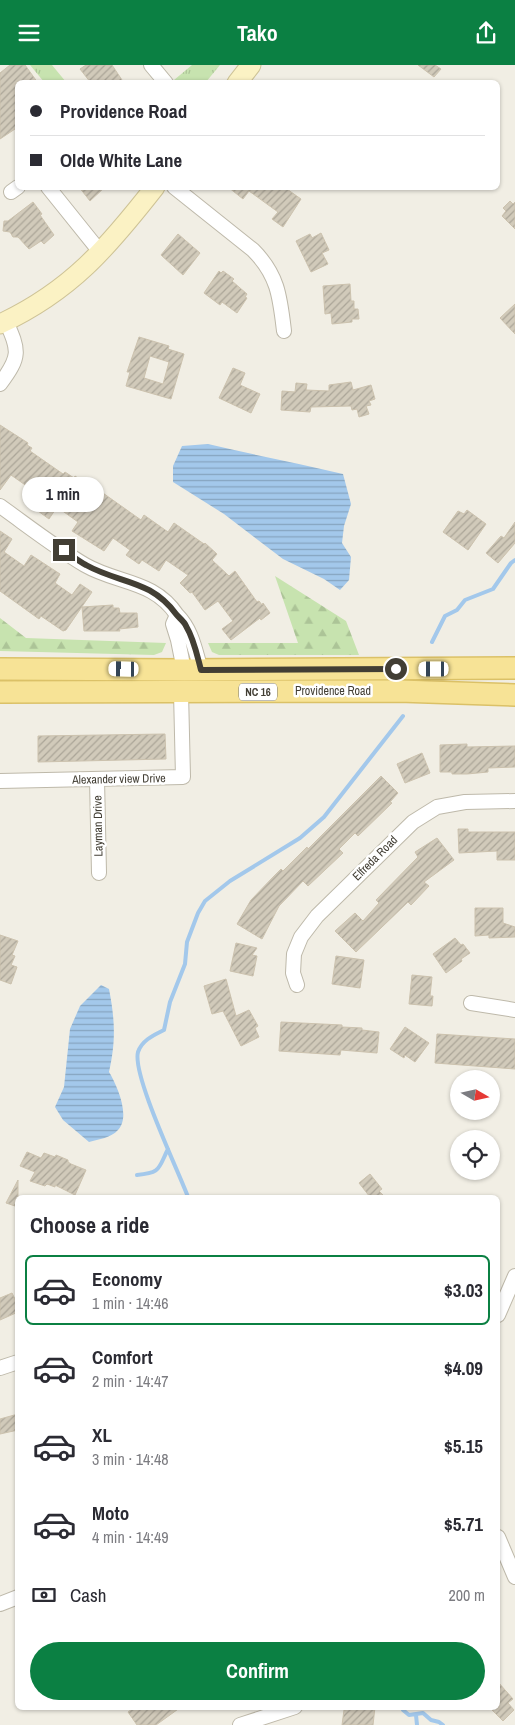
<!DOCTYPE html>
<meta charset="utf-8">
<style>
:root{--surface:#fff;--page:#f2f2f3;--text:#2b2b33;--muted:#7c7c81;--line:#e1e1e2;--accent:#0b8043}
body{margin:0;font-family:"Archivo Narrow",sans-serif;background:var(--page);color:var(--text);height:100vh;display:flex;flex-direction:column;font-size:19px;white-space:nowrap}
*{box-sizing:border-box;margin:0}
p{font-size:16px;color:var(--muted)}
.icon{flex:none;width:28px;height:28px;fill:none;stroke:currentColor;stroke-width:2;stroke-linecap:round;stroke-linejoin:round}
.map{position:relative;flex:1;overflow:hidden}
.details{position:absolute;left:15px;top:1130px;width:485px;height:515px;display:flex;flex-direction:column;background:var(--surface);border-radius:8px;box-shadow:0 1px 4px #0004}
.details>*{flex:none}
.guide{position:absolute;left:15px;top:15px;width:485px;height:110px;border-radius:8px;box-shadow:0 1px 4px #0004;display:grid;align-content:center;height:110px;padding:0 15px;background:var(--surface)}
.needle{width:32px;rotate:99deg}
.buttons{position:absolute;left:450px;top:1005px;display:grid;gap:10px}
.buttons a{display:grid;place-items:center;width:50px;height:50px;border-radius:50%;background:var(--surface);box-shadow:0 1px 4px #0004;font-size:25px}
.end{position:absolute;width:22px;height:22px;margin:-11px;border:6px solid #423e34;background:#fff;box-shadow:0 0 0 2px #fff}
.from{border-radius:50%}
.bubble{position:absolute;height:35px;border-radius:18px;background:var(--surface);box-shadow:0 1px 4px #0004;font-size:16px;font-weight:700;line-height:35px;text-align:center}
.car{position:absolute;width:15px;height:30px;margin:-15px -8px;border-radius:6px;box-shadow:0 0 4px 1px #0007;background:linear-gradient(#fff 24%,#345 0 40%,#fff 0 76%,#345 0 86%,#fff 0)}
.guide b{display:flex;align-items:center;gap:18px;height:48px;font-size:19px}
.guide b+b{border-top:1px solid var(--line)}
.guide i{width:12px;height:12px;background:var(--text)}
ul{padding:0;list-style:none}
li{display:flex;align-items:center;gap:15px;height:70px;margin:0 10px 8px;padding:0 5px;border:2px solid transparent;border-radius:8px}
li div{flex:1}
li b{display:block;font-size:19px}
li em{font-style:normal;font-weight:700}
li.selected{border-color:var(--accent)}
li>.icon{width:45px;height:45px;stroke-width:1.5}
h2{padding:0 15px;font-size:22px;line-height:60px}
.pay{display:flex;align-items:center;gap:12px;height:55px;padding:0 15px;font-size:19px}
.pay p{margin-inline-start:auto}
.action{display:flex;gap:10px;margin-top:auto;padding:10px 15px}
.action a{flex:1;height:58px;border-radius:30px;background:var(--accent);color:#fff;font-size:20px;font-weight:700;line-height:58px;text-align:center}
header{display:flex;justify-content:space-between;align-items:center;height:65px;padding:0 15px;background:var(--accent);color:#fff;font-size:22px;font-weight:700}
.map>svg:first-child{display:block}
.grass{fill:url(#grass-tufts)}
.forest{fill:url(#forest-firs)}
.water{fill:url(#water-rules)}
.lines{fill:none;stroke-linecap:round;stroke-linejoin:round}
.stream{stroke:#a3c8eb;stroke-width:4}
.building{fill:url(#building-hatch);stroke:#ccc2ae;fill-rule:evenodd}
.street-casing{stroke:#beb9aa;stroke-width:16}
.secondary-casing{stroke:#cec396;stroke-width:21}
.primary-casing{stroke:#dbc167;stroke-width:24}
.street{stroke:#fff;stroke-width:14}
.secondary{stroke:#fbf2c4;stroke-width:19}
.primary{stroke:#f7e396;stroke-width:21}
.route{stroke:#423e34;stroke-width:6}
.labels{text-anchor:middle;stroke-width:5;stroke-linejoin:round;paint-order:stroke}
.shield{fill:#fff;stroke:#7b7871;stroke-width:1}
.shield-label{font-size:11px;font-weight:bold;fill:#423e34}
.street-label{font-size:12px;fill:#423e34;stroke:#fff}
</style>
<header><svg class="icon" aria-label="menu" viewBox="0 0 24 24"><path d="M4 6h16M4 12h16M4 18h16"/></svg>Tako<svg class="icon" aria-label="share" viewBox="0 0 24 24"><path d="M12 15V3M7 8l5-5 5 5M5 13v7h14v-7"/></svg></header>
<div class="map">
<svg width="515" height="1660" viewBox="0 0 515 1660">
<defs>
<pattern id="grass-tufts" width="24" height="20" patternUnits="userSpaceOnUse" patternTransform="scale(1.25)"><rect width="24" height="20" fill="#c7e3af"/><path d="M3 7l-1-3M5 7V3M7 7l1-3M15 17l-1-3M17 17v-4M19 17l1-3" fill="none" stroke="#acc497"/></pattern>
<pattern id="forest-firs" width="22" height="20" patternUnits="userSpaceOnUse" patternTransform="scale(1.25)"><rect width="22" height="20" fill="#c7e3af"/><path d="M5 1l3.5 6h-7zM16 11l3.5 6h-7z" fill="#acc497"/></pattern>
<pattern id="water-rules" width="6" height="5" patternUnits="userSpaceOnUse" patternTransform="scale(1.25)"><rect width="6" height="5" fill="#a3c8eb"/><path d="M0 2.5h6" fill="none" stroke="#86a4bf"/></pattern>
<pattern id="building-hatch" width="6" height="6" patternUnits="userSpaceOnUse" patternTransform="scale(1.25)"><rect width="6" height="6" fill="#d1caba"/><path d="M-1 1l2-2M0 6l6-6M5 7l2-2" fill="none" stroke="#aba598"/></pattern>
</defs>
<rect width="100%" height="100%" fill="#f1eee4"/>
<path class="grass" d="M30,0H52L66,17H44Z
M192,0H220L206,17H178L174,15Z"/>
<path class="forest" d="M275,511L346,556L359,590H219L212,587L208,578H298Z
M0,553L26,573L166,578L162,587L154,590L0,586Z"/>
<path class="water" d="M208,379C253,390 299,398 343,409L351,439L344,461L342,478L351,492L349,515L340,525L324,514L283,494L224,449L173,417V401L182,381Z
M101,920L109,924C115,955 116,976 109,1007C117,1020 131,1052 118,1065C111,1073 99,1074 89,1077L63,1055L55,1042L64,1022L70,964L80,941Z"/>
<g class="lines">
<path class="stream" d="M432,577L445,551L457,545L465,535L493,524L511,498L515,495
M137,1110C161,1108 158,1104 168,1084
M188,1132C178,1105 132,1010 138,987C142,975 154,970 164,965L170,937L185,899L187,877L198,848L205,836L230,816L300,773L324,752L403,651
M404,1642L403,1645L409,1650L423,1648L431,1655L439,1657L443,1660
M416,1650L417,1660"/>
</g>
<path class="building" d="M10,0H25L38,18H18V62L0,74V8Z
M86,0H112L124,18H91L80,4Z
M418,0H435L441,4L434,12Z
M79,122H105L90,136Z
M228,122H284L301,134L283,162L272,154L278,147L249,126L243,134Z
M510,136L513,139L515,137V164L502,151L506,146L503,143Z
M33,137L42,149L40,150L54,170L44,179L41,176L29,184L18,172H13L10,167L3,166L4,156H8Z
M321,168L329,185L322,188L328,199L311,207L296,176L310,169L312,173Z
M178,169L200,188L183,210L161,190Z
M219,206L221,208L223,206L234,214L232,216L247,229L245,232L247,233L237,248L222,237L220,240L204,228Z
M350,219L351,236H354V244H358L359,254H352V257L332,259L331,248L325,249L323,221Z
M515,239V269L500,253Z
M139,272L169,281L168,284L184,289L171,334L126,321L130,307H127ZM150,291L169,297L163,319L144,313Z
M233,303L245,308L240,320L260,329L251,348L219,333Z
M351,317L353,325L371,320L375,334L369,336L371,340L366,341L369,349L359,352L357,344L352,345L351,341L311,342L310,347L281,345L282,326L295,327L296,318L307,319L306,325L329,326V320Z
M0,360L28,378L27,380L32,383L30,386L63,409L65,407L74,413L75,411L91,422L93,421L141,455L144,450L168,467L174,458L204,479L205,478L217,489L212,495L229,511L235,506L257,537L259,536L262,540L263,538L270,548L261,555L260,553L231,575L222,564L233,556L218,536L205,545L192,527L190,528L180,518L188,510L166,495L159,506L142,495L139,499L126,490L130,485L113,473L104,486L72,466L78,457L57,442L49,454L38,446L39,445L24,434L31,424L11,410L0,425Z
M467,445L486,459L468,485L443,467L458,446L464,449Z
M515,457V478L498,498L486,488L501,471L504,473Z
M0,466L12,474L4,487L24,501L31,490L60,509L55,518L72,530L80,519L92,527L66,565L63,566L41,551L39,554L0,526Z
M113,540V543H119L120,548H137L138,562L119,564L120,566H84L82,542Z
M165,669L166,694L38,697V671Z
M467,679V682L515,681V702L488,703V707L467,709H452V707H440V680Z
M422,688L430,708L405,718L397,699Z
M381,711L398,728L390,737L392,738L358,771L355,768L339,784L343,788L308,821L303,816L279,841L262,874L237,859L251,835L275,810L281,804L283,806L307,782L308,784Z
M458,764H468V767H515V795H497V786L459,788Z
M437,773L454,795L424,817L429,821L411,840L408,837L356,887L335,866L355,848L363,856L379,838L376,835L418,792L415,787Z
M475,843H503V858L515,862V872L489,873V870L475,871Z
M0,870L18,876L12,890L15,891L11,900L17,902L11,919L0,915Z
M455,873L461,880L463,879L470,888L461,894L462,896L446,908L433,889Z
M236,878L257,883L252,890L257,891L253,911L230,906Z
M336,891L364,895L360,923L332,919Z
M412,910L432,912L430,931H433L432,941L409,939Z
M226,914L236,951L249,945L258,961L255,963L259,972L241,981L223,946L212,949L204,921Z
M281,957L342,960V962L362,963V965L379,967L377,988L341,985L340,990L279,986Z
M405,962L429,978L415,997L405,990L404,993L390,984Z
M437,969L515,974V1004L435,998Z
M27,1087L41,1093L44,1088L55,1092L56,1090L68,1095V1097L71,1099L86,1105L75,1130L55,1120V1122L47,1119L45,1121L30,1116L35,1107L20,1101Z
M370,1109L382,1124L379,1126L385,1132H370L359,1118Z
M18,1115V1142L6,1138Z
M12,1228L18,1240V1247L0,1255V1233Z
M18,1349V1365L0,1369V1354Z
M498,1617L513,1634L508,1638L514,1645L503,1656L489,1642H498Z
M135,1642H181L156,1660H137L128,1647Z
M346,1642H375L373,1660H342L344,1645H346Z"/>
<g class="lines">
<g class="street-casing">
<path id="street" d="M151,0L166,18
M48,122L101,188
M174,122L253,185C278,210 280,232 284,266
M11,127L18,122
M0,319C21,291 19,286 6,256
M0,441C28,461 56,483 85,500C118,519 154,515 177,550
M184,605L178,575L173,559L177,550C192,565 195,585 201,605
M97,714L99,808
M0,716L183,712L181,627
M297,920L293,908L294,889L301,872L317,851L413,757L437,742L465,737L515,736
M471,938L515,945
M498,1250L515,1211
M0,1303L18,1297
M498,1472L515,1512
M0,1539L18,1532
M240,1660L295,1642"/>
</g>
<g class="secondary-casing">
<path id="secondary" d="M237,18L251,0
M0,259C71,226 108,182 155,122"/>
</g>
<g class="primary-casing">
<path id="primary" d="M0,604L184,605L515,603
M0,627L399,626L515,630"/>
</g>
<use href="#street" class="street"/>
<use href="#secondary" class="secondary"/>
<use href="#primary" class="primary"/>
</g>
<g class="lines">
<path class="route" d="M64,485C71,490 78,496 86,500C120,519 150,514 176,549C179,553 184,556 186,561C194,574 197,590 201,605L396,604"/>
</g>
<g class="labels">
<rect class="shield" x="239" y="618.5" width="38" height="17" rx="4"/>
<g class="shield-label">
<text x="258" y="631">NC 16</text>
</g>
<g class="street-label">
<text x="333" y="630">Providence Road</text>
<text transform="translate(119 714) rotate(-1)" y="4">Alexander view Drive</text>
<text transform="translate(98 761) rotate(-91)" y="4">Layman Drive</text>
<text transform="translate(375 793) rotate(-45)" y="4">Elfreda Road</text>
</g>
</g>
</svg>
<div class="buttons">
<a><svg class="needle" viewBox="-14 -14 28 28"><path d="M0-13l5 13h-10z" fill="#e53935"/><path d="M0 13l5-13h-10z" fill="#7c7c81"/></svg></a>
<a><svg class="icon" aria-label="locate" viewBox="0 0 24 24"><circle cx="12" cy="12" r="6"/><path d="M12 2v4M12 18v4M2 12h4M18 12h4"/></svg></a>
</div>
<i class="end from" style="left:396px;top:604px"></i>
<i class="end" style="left:64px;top:485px"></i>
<div class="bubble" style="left:22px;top:412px;width:82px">1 min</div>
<i class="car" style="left:124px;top:604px;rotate:271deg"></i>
<i class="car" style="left:434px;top:604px;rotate:270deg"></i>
<div class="guide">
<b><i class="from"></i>Providence Road</b>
<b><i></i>Olde White Lane</b>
</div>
<section class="details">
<h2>Choose a ride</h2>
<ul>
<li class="selected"><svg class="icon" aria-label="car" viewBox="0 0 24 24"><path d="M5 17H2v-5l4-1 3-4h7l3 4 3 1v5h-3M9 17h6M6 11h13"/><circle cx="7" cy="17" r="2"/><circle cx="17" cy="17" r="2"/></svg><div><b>Economy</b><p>1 min · 14:46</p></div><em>$3.03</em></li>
<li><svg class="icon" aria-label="car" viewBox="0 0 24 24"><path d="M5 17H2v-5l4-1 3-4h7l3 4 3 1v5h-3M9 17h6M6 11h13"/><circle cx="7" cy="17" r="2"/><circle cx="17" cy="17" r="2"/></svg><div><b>Comfort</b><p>2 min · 14:47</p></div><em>$4.09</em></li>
<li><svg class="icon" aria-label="car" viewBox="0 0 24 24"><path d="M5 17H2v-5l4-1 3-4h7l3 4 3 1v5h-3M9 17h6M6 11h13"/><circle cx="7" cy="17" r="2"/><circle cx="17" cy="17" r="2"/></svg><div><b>XL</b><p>3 min · 14:48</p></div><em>$5.15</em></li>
<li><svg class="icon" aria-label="car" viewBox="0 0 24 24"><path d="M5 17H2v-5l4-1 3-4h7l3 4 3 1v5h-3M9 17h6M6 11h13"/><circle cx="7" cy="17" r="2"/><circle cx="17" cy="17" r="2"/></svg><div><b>Moto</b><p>4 min · 14:49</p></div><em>$5.71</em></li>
</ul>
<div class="pay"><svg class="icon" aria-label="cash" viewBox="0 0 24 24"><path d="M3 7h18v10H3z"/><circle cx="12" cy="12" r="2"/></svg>Cash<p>200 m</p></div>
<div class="action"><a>Confirm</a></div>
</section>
</div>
